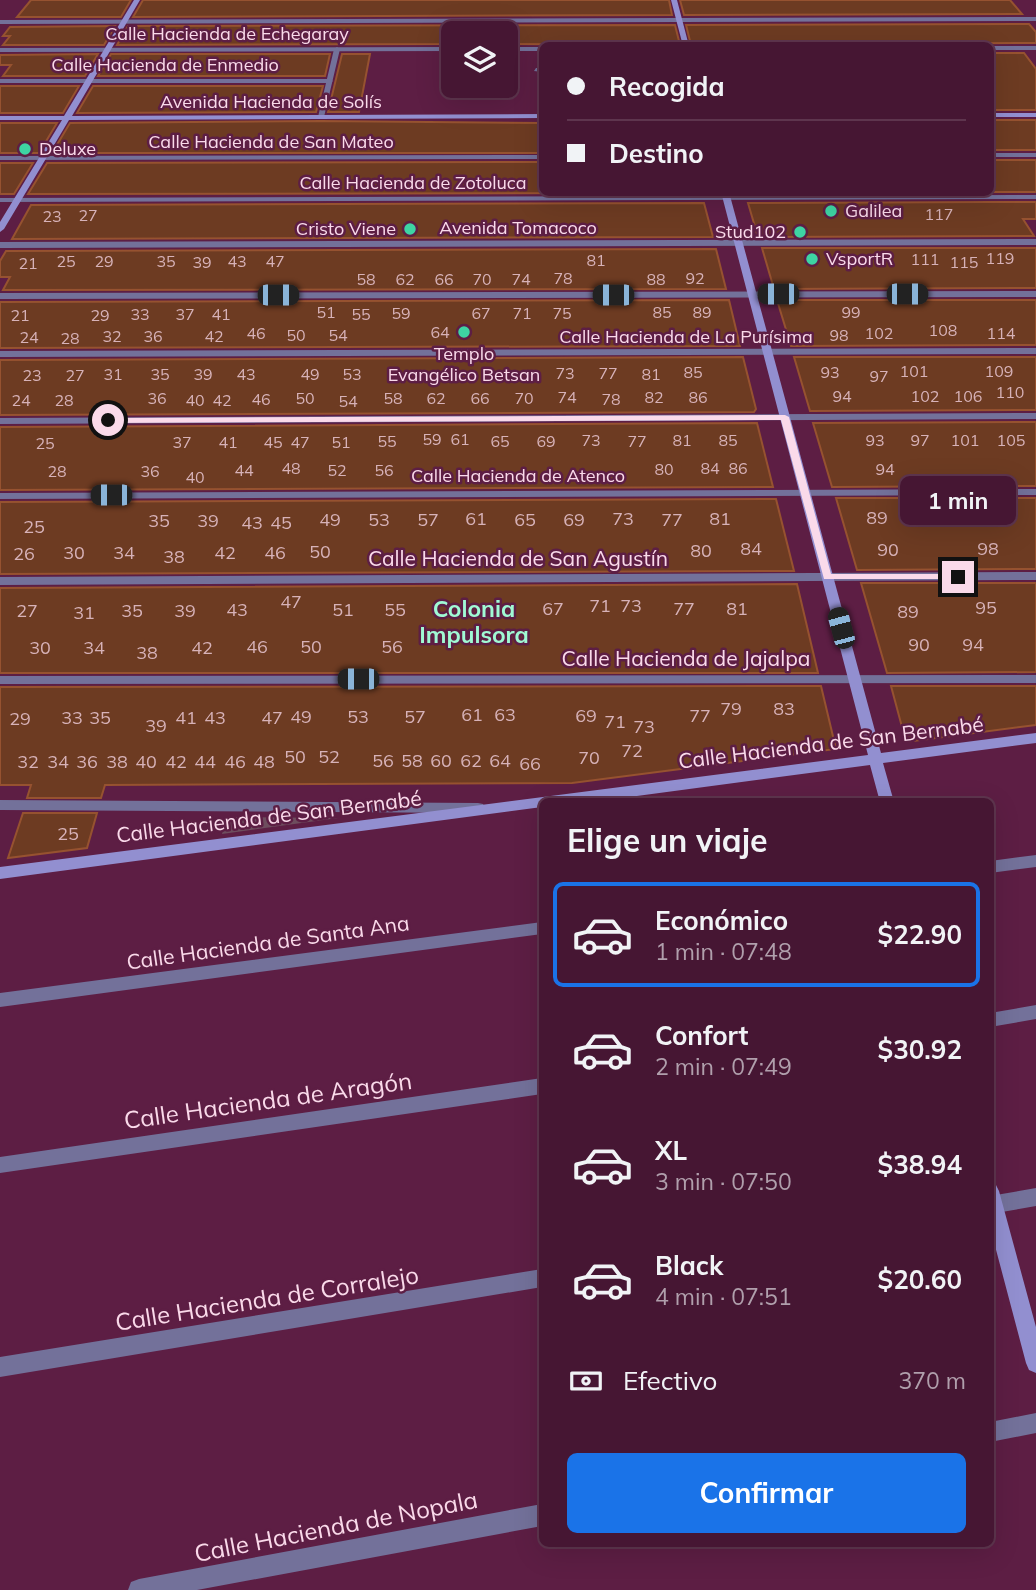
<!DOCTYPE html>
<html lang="es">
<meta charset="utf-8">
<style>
:root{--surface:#461633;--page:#50233f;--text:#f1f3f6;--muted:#b09fac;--line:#5e354e;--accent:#1a73e8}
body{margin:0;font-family:Mulish,sans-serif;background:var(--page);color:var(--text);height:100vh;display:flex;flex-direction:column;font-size:26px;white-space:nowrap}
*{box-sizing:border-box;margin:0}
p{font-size:23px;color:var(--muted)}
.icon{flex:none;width:38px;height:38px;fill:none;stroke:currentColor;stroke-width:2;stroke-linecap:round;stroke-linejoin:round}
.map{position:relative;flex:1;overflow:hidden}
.panel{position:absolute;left:539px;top:798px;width:455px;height:749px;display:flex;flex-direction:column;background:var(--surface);border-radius:10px;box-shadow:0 7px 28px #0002,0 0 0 2px var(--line)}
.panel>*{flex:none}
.banner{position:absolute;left:539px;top:42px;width:455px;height:154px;border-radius:10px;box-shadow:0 7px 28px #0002,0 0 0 2px var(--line);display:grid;align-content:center;height:154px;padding:0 28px;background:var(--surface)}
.controls{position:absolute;left:441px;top:21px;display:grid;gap:14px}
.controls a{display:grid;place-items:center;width:77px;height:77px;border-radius:10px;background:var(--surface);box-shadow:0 7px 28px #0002,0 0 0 2px var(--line);font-size:35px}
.end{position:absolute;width:32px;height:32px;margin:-16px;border:9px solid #fadaea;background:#111;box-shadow:0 0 0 4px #111}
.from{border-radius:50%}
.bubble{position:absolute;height:49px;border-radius:10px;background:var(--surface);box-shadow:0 7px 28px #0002,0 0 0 2px var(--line);font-size:23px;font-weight:700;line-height:49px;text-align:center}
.car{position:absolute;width:21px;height:42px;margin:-21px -10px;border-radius:9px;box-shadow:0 0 5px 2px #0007;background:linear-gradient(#222 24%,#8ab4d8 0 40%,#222 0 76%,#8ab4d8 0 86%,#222 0)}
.banner b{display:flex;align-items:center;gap:24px;height:66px;font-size:26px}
.banner b+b{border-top:2px solid var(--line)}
.banner i{width:18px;height:18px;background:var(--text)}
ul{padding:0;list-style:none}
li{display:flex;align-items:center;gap:21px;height:105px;margin:0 14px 10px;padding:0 14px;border:4px solid transparent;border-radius:10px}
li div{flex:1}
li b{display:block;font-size:26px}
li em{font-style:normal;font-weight:700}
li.active{border-color:var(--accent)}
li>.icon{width:63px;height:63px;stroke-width:1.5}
h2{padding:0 28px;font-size:32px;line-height:84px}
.pay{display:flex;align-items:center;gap:18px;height:77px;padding:0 28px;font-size:26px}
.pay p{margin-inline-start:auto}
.button{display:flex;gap:14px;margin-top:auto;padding:14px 28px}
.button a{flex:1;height:80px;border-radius:10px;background:var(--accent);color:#fff;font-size:28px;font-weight:700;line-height:80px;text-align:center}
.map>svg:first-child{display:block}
.green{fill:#6e4d5e}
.building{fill:#6d3b22;stroke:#965230;stroke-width:2}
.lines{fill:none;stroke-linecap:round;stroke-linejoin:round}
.lane{fill:#73719a;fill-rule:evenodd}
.street{fill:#73719a;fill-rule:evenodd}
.secondary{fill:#928fd0;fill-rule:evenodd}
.route{fill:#fadaea}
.poi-dot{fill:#3ed4a3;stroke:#5d1e44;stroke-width:2.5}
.labels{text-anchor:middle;stroke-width:5;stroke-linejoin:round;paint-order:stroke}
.far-number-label{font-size:16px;fill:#d7b2b8}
.far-street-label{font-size:18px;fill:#fadaea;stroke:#5d1e44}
.far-poi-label{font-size:18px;fill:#fadaea;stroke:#5d1e44;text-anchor:start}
.number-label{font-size:18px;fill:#d7b2b8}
.street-label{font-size:21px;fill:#fadaea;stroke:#5d1e44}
.neighbourhood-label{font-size:23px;font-weight:bold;fill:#a0f9d4;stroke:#5d1e44}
.near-street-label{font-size:24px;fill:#fadaea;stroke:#5d1e44}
</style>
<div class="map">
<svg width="1036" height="1590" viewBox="0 0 1036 1590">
<rect width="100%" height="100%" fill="#5d1e44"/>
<path class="green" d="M226,817L338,818L222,834Z"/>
<path class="building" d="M31,0H131L121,17H17Z
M143,0H669L672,15L133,17Z
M680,0H1010L1022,14L684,15Z
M1029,24L1036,32V43L691,45L686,25Z
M675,25L680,45L506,44V33H453V44L117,45L128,26Z
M115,26L104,45H3L10,36H3L10,27Z
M990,53H1024L1036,69V110H990Z
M98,54L85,76H3L11,65H0V55Z
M111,54H330L325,76H98Z
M342,54H370L359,112H328Z
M0,86H79L63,113H0Z
M93,86H323L316,112L77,113Z
M990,120H1036V150H990Z
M321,121L542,123V153H52L70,123Z
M0,123H57L39,153H0Z
M990,160H1036V192H990Z
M542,162V192L661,193L28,194L47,163Z
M0,163H33L14,194H0Z
M990,202H1036V219H1023L1034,236L758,237L748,203Z
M704,203L713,237L12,239L31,205Z
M762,248H1036V288L774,289Z
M716,249L726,289L3,290L10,277H0V261L6,251Z
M729,300L740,346L0,348V302Z
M777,300H1036V345L791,346Z
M743,357L756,409L754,412L0,415V360Z
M794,357H1036V410L810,411Z
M1036,422V486L832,487L813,423Z
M757,423L773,487L0,490V427Z
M836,498H1036V569L857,570Z
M776,499L794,571L0,574V502Z
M861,583H1036V672L887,673Z
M797,584L818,673H0V588Z
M821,686L836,749L572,783L105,785L101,798H27L31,785H0V687Z
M891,686H1036V725L906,742Z
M23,813H97L87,848L8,858Z"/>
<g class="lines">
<path class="lane" d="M337,47L340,49L324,117L321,119L318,117L334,49Z
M536,68H542V72L534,71Z"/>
<path class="street" d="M1036,17V21L0,24V20Z
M990,46H1036V50H990Z
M453,47V51L0,52V48Z
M506,47H542V51H506Z
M0,79H330L333,81L330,83H0Z
M990,153H1036V157H990Z
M542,155V159L0,160V156Z
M1036,195V199L0,202V198Z
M1036,239V245L0,248V242Z
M1036,291V297L0,299V293Z
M1036,348V354L0,357V351Z
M1036,413V419L0,424V418Z
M1036,489V495L0,499V493Z
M1036,572V580L0,585V577Z
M1036,675V683L0,684V676Z
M0,800L478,803L483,804L485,808L483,812L478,813L0,810Z
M1036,855V867L990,873V861Z
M542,922V934L0,1007V993Z
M1036,1005V1019L990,1027V1013Z
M542,1078V1094L0,1173V1157Z
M1036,1188V1206L990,1214V1196Z
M542,1269V1287L0,1377V1357Z
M1036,1413V1433L990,1442V1422Z
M542,1504V1526L197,1590H128L131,1582L139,1579Z"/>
<path class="secondary" d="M134,0H140L72,116L542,114V118L69,120L4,229L0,232V222L62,120H0V116H64Z
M671,0H677L689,46H683Z
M990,113H1036V117H990Z
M721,192H729L881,753L1036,733V743L883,763L894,802H880L870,765L592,802H542V807L0,879V867L868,755Z
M990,1183L996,1185L999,1191L1036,1327V1373L1029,1370L1026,1363L990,1227Z"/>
</g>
<path class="route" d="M785,415L789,417L831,574H958L963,577L961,579H824L781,420L108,423L104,420L108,418Z"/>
<g class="poi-dot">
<circle cx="25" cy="149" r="7"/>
<circle cx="831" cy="211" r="7"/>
<circle cx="410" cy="229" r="7"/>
<circle cx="800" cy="232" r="7"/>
<circle cx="812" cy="259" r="7"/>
<circle cx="464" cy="332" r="7"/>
</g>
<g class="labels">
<g class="far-number-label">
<text x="939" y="220">117</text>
<text x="88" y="221">27</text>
<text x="52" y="222">23</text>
<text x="1000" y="264">119</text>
<text x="925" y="265">111</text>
<text x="596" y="266">81</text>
<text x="66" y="267">25</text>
<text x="104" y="267">29</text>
<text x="166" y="267">35</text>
<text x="237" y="267">43</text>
<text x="275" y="267">47</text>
<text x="202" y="268">39</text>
<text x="964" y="268">115</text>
<text x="28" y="269">21</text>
<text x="563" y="284">78</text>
<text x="695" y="284">92</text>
<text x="366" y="285">58</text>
<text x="405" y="285">62</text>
<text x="444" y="285">66</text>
<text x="482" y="285">70</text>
<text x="521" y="285">74</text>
<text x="656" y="285">88</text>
<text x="326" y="318">51</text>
<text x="662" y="318">85</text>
<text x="702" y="318">89</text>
<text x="851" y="318">99</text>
<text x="401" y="319">59</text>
<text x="481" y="319">67</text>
<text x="522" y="319">71</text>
<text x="562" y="319">75</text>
<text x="140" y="320">33</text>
<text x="185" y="320">37</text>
<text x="221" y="320">41</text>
<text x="361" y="320">55</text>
<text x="20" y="321">21</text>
<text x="100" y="321">29</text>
<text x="943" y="336">108</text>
<text x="440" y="338">64</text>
<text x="256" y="339">46</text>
<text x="879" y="339">102</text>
<text x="1001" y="339">114</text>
<text x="296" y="341">50</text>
<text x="338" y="341">54</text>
<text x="839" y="341">98</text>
<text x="112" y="342">32</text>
<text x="153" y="342">36</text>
<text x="214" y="342">42</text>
<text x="29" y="343">24</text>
<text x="70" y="344">28</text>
<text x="914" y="377">101</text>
<text x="999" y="377">109</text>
<text x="693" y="378">85</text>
<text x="830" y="378">93</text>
<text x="565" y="379">73</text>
<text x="608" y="379">77</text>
<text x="113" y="380">31</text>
<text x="160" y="380">35</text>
<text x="203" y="380">39</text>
<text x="246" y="380">43</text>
<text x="310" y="380">49</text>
<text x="352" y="380">53</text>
<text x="651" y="380">81</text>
<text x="32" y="381">23</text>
<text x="75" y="381">27</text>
<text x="879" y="382">97</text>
<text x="1010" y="398">110</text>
<text x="842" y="402">94</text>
<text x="925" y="402">102</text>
<text x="968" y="402">106</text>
<text x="567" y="403">74</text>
<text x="654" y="403">82</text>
<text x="698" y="403">86</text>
<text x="157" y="404">36</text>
<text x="305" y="404">50</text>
<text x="393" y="404">58</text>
<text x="436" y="404">62</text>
<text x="480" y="404">66</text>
<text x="524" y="404">70</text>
<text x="261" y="405">46</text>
<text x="611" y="405">78</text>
<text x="21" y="406">24</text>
<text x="64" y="406">28</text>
<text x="195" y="406">40</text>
<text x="222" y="406">42</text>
<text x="348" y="407">54</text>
<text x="432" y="445">59</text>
<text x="460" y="445">61</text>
<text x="591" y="446">73</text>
<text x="682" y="446">81</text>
<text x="728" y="446">85</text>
<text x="875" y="446">93</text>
<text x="920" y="446">97</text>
<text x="965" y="446">101</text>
<text x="1011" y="446">105</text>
<text x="387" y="447">55</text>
<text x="500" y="447">65</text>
<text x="546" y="447">69</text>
<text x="637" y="447">77</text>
<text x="182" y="448">37</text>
<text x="228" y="448">41</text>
<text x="273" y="448">45</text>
<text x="300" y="448">47</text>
<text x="341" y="448">51</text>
<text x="45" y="449">25</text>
<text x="291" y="474">48</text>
<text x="710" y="474">84</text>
<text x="738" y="474">86</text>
<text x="664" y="475">80</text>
<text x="885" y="475">94</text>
<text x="244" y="476">44</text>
<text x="337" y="476">52</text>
<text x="384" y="476">56</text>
<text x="57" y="477">28</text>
<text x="150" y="477">36</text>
<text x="195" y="483">40</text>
</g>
<g class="far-street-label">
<text x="227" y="40">Calle Hacienda de Echegaray</text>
<text x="165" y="71">Calle Hacienda de Enmedio</text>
<text x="271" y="108">Avenida Hacienda de Solís</text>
<text x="271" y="148">Calle Hacienda de San Mateo</text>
<text x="413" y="189">Calle Hacienda de Zotoluca</text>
<text x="518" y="234">Avenida Tomacoco</text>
<text x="686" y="343">Calle Hacienda de La Purísima</text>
<text x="518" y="482">Calle Hacienda de Atenco</text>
</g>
<g class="far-poi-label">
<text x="39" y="155">Deluxe</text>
<text x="845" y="217">Galilea</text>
<text x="396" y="235" text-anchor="end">Cristo Viene</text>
<text x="786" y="238" text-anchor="end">Stud102</text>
<text x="826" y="265">VsportR</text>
<text x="464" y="360" text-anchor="middle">Templo<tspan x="464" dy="21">Evangélico Betsan</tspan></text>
</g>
<g class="number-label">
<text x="877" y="524">89</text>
<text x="476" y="525">61</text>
<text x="623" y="525">73</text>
<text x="720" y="525">81</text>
<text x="330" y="526">49</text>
<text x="379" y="526">53</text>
<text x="428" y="526">57</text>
<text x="525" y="526">65</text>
<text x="574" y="526">69</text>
<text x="672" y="526">77</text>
<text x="159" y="527">35</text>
<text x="208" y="527">39</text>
<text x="252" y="529">43</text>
<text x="281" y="529">45</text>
<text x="34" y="533">25</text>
<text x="751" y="555">84</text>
<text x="988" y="555">98</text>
<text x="888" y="556">90</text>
<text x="701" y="557">80</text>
<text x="320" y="558">50</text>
<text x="74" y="559">30</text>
<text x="124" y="559">34</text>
<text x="225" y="559">42</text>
<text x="275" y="559">46</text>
<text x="24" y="560">26</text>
<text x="174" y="563">38</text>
<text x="291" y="608">47</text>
<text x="600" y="612">71</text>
<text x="631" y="612">73</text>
<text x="986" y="614">95</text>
<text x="553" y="615">67</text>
<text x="684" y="615">77</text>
<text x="737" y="615">81</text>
<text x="237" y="616">43</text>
<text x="343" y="616">51</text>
<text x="395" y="616">55</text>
<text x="27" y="617">27</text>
<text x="132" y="617">35</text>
<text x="185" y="617">39</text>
<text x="908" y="618">89</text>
<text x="84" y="619">31</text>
<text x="919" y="651">90</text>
<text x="973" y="651">94</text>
<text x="257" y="653">46</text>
<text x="311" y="653">50</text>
<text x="392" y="653">56</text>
<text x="40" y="654">30</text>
<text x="94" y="654">34</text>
<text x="202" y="654">42</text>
<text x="147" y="659">38</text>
<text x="731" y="715">79</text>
<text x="784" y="715">83</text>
<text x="472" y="721">61</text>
<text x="505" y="721">63</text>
<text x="586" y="722">69</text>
<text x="700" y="722">77</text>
<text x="301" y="723">49</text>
<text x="358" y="723">53</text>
<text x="415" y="723">57</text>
<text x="72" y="724">33</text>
<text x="100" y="724">35</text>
<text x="186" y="724">41</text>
<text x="215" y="724">43</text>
<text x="272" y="724">47</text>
<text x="20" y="725">29</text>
<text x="615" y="728">71</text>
<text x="156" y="732">39</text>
<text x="644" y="733">73</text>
<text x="632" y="757">72</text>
<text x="295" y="763">50</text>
<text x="329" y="763">52</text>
<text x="589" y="764">70</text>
<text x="383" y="767">56</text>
<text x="412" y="767">58</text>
<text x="441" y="767">60</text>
<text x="471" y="767">62</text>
<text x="500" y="767">64</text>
<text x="28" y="768">32</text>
<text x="58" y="768">34</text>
<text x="87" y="768">36</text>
<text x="117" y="768">38</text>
<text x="146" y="768">40</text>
<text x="176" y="768">42</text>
<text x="205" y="768">44</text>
<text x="235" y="768">46</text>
<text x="264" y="768">48</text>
<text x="530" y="770">66</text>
<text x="68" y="840">25</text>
</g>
<g class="street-label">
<text x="518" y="566">Calle Hacienda de San Agustín</text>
<text x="686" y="666">Calle Hacienda de Jajalpa</text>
<text transform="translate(831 743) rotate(-7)" y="7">Calle Hacienda de San Bernabé</text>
<text transform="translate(269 817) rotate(-7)" y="7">Calle Hacienda de San Bernabé</text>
<text transform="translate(268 943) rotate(-8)" y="7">Calle Hacienda de Santa Ana</text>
</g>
<g class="neighbourhood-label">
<text x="474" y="617">Colonia<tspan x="474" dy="26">Impulsora</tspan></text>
</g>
<g class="near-street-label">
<text transform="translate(268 1101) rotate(-8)" y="8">Calle Hacienda de Aragón</text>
<text transform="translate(267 1299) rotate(-9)" y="8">Calle Hacienda de Corralejo</text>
<text transform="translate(336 1527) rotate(-11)" y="8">Calle Hacienda de Nopala</text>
</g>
</g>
</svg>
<div class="controls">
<a><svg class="icon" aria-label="layers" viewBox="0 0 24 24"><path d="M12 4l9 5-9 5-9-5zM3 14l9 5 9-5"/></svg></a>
</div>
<i class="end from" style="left:108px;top:420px"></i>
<i class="end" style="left:958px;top:577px"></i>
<div class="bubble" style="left:900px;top:476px;width:116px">1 min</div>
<i class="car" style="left:778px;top:294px;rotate:270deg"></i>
<i class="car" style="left:907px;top:294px;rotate:90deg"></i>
<i class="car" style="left:278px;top:295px;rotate:90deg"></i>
<i class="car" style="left:613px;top:295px;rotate:270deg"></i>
<i class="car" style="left:111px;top:495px;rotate:270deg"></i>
<i class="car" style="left:841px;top:628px;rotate:345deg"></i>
<i class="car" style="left:358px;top:679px;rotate:270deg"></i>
<div class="banner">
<b><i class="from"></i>Recogida</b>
<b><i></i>Destino</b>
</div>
<section class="panel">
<h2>Elige un viaje</h2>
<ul>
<li class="active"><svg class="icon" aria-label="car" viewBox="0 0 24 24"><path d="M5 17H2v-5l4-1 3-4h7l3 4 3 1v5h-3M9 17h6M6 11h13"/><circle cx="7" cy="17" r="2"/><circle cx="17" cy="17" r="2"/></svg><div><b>Económico</b><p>1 min · 07:48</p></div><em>$22.90</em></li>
<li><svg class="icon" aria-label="car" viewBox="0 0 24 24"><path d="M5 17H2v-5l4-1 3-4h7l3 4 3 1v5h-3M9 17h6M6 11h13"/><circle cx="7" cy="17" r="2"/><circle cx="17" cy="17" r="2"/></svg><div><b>Confort</b><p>2 min · 07:49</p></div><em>$30.92</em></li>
<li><svg class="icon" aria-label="car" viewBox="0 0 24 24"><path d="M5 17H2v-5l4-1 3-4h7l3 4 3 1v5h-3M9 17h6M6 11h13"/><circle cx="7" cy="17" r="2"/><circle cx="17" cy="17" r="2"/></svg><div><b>XL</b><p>3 min · 07:50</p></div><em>$38.94</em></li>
<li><svg class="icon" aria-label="car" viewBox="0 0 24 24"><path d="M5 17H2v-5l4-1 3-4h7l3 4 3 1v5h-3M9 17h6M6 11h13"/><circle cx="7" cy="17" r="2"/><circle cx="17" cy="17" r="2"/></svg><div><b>Black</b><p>4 min · 07:51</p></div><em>$20.60</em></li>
</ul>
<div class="pay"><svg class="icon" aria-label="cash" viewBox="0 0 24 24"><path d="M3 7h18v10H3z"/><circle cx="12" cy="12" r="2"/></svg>Efectivo<p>370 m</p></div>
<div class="button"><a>Confirmar</a></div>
</section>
</div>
